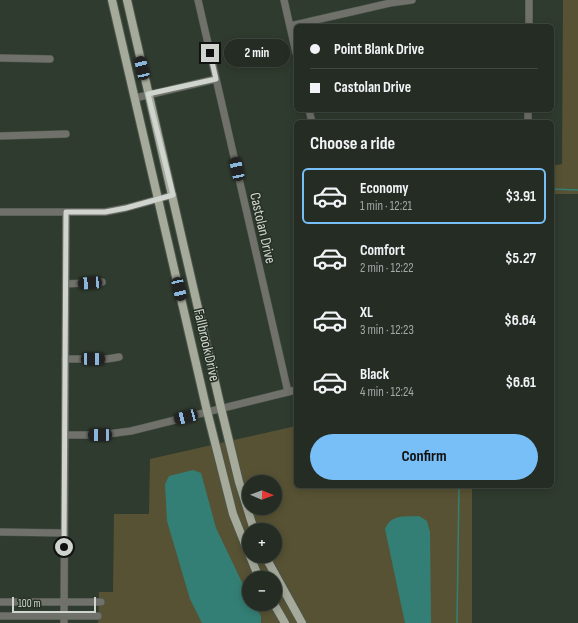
<!DOCTYPE html>
<meta charset="utf-8">
<style>
:root{--surface:#242c23;--page:#2c342b;--text:#f1f3f6;--muted:#a3a7a6;--line:#414841;--accent:#78bff7}
body{margin:0;font-family:"Sofia Sans Condensed",sans-serif;background:var(--page);color:var(--text);height:100vh;display:flex;flex-direction:column;font-size:15px;white-space:nowrap}
*{box-sizing:border-box;margin:0}
p{font-size:13px;color:var(--muted)}
.icon{flex:none;width:22px;height:22px;fill:none;stroke:currentColor;stroke-width:2;stroke-linecap:round;stroke-linejoin:round}
.map{position:relative;flex:1;overflow:hidden}
.details{position:absolute;left:294px;top:120px;width:260px;height:368px;display:flex;flex-direction:column;background:var(--surface);border-radius:6px;box-shadow:0 2px 10px #0003,0 0 0 1px var(--line)}
.details>*{flex:none}
.guide{position:absolute;left:294px;top:24px;width:260px;height:88px;border-radius:6px;box-shadow:0 2px 10px #0003,0 0 0 1px var(--line);display:grid;align-content:center;height:88px;padding:0 16px;background:var(--surface)}
.needle{width:26px;rotate:91deg}
.fabs{position:absolute;left:242px;top:475px;display:grid;gap:8px}
.fabs a{display:grid;place-items:center;width:40px;height:40px;border-radius:50%;background:var(--surface);box-shadow:0 2px 10px #0003,0 0 0 1px var(--line);font-size:20px}
.scale{position:absolute;left:12px;bottom:10px;width:84px;box-sizing:border-box;padding-left:4px;border:2px solid #cfd5ce;border-top:0;font-size:11px;line-height:14px;white-space:nowrap;color:#cfd5ce;-webkit-text-stroke:3px #263025;paint-order:stroke}
.end{position:absolute;width:18px;height:18px;margin:-9px;border:5px solid #cfd5ce;background:#111;box-shadow:0 0 0 2px #111}
.from{border-radius:50%}
.bubble{position:absolute;height:28px;border-radius:14px;background:var(--surface);box-shadow:0 2px 10px #0003,0 0 0 1px var(--line);font-size:13px;font-weight:700;line-height:28px;text-align:center}
.car{position:absolute;width:12px;height:24px;margin:-12px -6px;border-radius:5px;box-shadow:0 0 3px 1px #0007;background:linear-gradient(#222 24%,#8ab4d8 0 40%,#222 0 76%,#8ab4d8 0 86%,#222 0)}
.guide b{display:flex;align-items:center;gap:14px;height:38px;font-size:15px}
.guide b+b{border-top:1px solid var(--line)}
.guide i{width:10px;height:10px;background:var(--text)}
ul{padding:0;list-style:none}
li{display:flex;align-items:center;gap:12px;height:56px;margin:0 8px 6px;padding:0 8px;border:2px solid transparent;border-radius:6px}
li div{flex:1}
li b{display:block;font-size:15px}
li em{font-style:normal;font-weight:700}
li.selected{border-color:var(--accent)}
li>.icon{width:36px;height:36px;stroke-width:1.5}
h2{padding:0 16px;font-size:18px;line-height:48px}
.button{display:flex;gap:8px;margin-top:auto;padding:8px 16px}
.button a{flex:1;height:46px;border-radius:24px;background:var(--accent);color:#111;font-size:16px;font-weight:700;line-height:46px;text-align:center}
.map>svg:first-child{display:block}
.green{fill:#575233;fill-rule:evenodd}
.water{fill:#347f75}
.lines{fill:none;stroke-linecap:round;stroke-linejoin:round}
.stream{stroke:#347f75;stroke-width:1.5}
.minor-casing{stroke:#4d574c;stroke-width:8}
.major-casing{stroke:#4d574c;stroke-width:10}
.minor{stroke:#6f716a;stroke-width:7}
.major{stroke:#a5aa9b;stroke-width:8}
.route{stroke:#cfd5ce;stroke-width:5}
.labels{text-anchor:middle;stroke-width:3;stroke-linejoin:round;paint-order:stroke}
.street-label{font-size:15px;fill:#cfd5ce;stroke:#263025}
</style>
<div class="map">
<svg width="578" height="623" viewBox="0 0 578 623">
<rect width="100%" height="100%" fill="#303b2f"/>
<path class="green" d="M563,0H578V194H552V166L562,164Z
M296,426V486H472V623H98L99,592H113L114,514H149L150,459ZM249,482H275V508H249ZM249,530H275V556H249ZM249,578H275V604H249Z"/>
<path class="water" d="M193,470L201,473L216,528L249,597V604H253L261,616V623H202L190,599L167,521L165,484L169,476Z
M419,516L427,521L430,532L431,623H405L385,529C391,514 404,517 419,516Z"/>
<g class="lines">
<path class="stream" d="M552,189L578,190
M457,623L459,486"/>
<g class="minor-casing">
<path id="minor" d="M198,0L288,392
M284,0L296,53
M290,26L390,3L412,0
M529,26V0
M0,58L50,59
M135,98L216,79
M309,110L312,122
M528,110V122
M0,136L66,134
M0,212H105L126,208L173,195
M66,284L102,282
M65,359H107L119,357
M65,435H100L131,431L296,390
M0,532L64,533
M0,602H101
M0,616H98
M64,623L66,212"/>
</g>
<g class="major-casing">
<path id="major" d="M112,0L207,411L233,514L249,554
M127,0L221,408L239,482L254,530
M250,556L259,578
M265,556L302,623
M274,604L285,623"/>
</g>
<use href="#minor" class="minor"/>
<use href="#major" class="major"/>
</g>
<g class="lines">
<path class="route" d="M64,547L66,212H105L126,208L173,195L148,94L216,79L210,53"/>
</g>
<g class="labels">
<g class="street-label">
<text transform="translate(263 228) rotate(77)" y="5">Castolan Drive</text>
<text transform="translate(207 345) rotate(77)" y="5">Fallbrook Drive</text>
</g>
</g>
</svg>
<div class="fabs">
<a><svg class="needle" viewBox="-14 -14 28 28"><path d="M0-13l5 13h-10z" fill="#e53935"/><path d="M0 13l5-13h-10z" fill="#a3a7a6"/></svg></a>
<a>+</a>
<a>−</a>
</div>
<div class="scale">100 m</div>
<i class="end from" style="left:64px;top:547px"></i>
<i class="end" style="left:210px;top:53px"></i>
<div class="bubble" style="left:224px;top:39px;width:66px">2 min</div>
<i class="car" style="left:142px;top:68px;rotate:347deg"></i>
<i class="car" style="left:237px;top:169px;rotate:348deg"></i>
<i class="car" style="left:90px;top:283px;rotate:266deg"></i>
<i class="car" style="left:179px;top:289px;rotate:167deg"></i>
<i class="car" style="left:93px;top:359px;rotate:90deg"></i>
<i class="car" style="left:186px;top:417px;rotate:255deg"></i>
<i class="car" style="left:100px;top:435px;rotate:270deg"></i>
<div class="guide">
<b><i class="from"></i>Point Blank Drive</b>
<b><i></i>Castolan Drive</b>
</div>
<section class="details">
<h2>Choose a ride</h2>
<ul>
<li class="selected"><svg class="icon" aria-label="car" viewBox="0 0 24 24"><path d="M5 17H2v-5l4-1 3-4h7l3 4 3 1v5h-3M9 17h6M6 11h13"/><circle cx="7" cy="17" r="2"/><circle cx="17" cy="17" r="2"/></svg><div><b>Economy</b><p>1 min · 12:21</p></div><em>$3.91</em></li>
<li><svg class="icon" aria-label="car" viewBox="0 0 24 24"><path d="M5 17H2v-5l4-1 3-4h7l3 4 3 1v5h-3M9 17h6M6 11h13"/><circle cx="7" cy="17" r="2"/><circle cx="17" cy="17" r="2"/></svg><div><b>Comfort</b><p>2 min · 12:22</p></div><em>$5.27</em></li>
<li><svg class="icon" aria-label="car" viewBox="0 0 24 24"><path d="M5 17H2v-5l4-1 3-4h7l3 4 3 1v5h-3M9 17h6M6 11h13"/><circle cx="7" cy="17" r="2"/><circle cx="17" cy="17" r="2"/></svg><div><b>XL</b><p>3 min · 12:23</p></div><em>$6.64</em></li>
<li><svg class="icon" aria-label="car" viewBox="0 0 24 24"><path d="M5 17H2v-5l4-1 3-4h7l3 4 3 1v5h-3M9 17h6M6 11h13"/><circle cx="7" cy="17" r="2"/><circle cx="17" cy="17" r="2"/></svg><div><b>Black</b><p>4 min · 12:24</p></div><em>$6.61</em></li>
</ul>
<div class="button"><a>Confirm</a></div>
</section>
</div>
